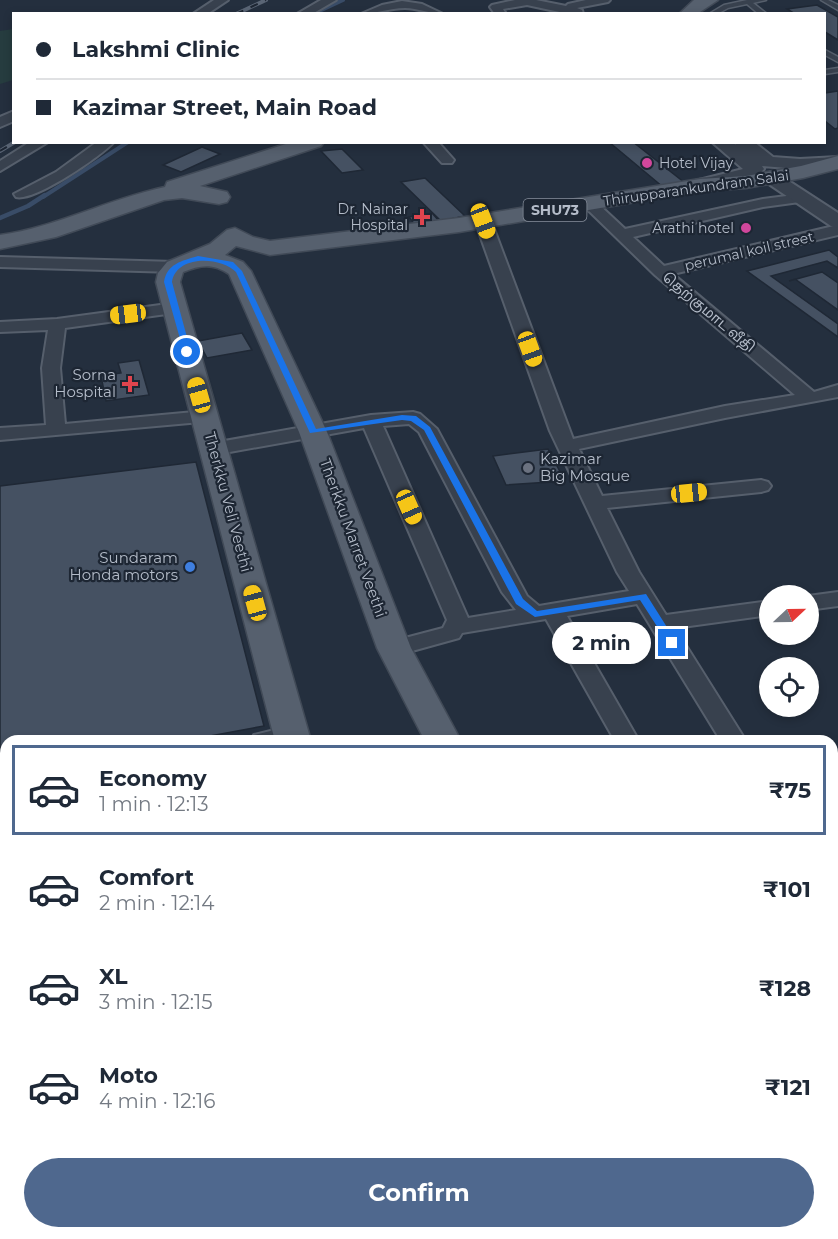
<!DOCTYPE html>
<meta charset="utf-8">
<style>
:root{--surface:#fff;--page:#f6f6f7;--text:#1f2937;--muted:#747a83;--line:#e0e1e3;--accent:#4f688e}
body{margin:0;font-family:Montserrat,"Noto Sans Tamil",sans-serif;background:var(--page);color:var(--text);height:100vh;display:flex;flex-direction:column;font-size:22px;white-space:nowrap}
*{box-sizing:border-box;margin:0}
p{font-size:20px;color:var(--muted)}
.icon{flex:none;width:33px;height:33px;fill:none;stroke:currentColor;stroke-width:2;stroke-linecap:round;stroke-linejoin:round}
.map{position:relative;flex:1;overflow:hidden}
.drawer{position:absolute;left:0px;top:735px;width:838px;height:504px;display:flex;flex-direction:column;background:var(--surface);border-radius:18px 18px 0 0;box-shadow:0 3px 9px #0003}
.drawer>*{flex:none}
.top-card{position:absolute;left:12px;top:12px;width:814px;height:132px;border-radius:0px;box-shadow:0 3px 9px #0003;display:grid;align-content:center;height:132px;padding:0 24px;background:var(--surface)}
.needle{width:39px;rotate:68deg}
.buttons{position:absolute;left:759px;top:585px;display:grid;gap:12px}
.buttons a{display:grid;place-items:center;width:60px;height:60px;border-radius:50%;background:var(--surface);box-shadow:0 3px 9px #0003;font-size:30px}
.end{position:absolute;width:27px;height:27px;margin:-14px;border:8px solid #1a73e8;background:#fff;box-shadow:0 0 0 3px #fff}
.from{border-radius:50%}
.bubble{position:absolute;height:42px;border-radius:21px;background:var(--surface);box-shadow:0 3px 9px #0003;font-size:20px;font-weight:700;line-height:42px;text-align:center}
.car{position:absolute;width:18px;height:36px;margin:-18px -9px;border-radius:8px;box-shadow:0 0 4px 2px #0007;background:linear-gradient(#f5c518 24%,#345 0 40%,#f5c518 0 76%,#345 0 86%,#f5c518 0)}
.top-card b{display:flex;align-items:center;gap:21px;height:57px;font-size:22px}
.top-card b+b{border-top:2px solid var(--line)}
.top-card i{width:15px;height:15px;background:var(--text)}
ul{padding:10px 0 0;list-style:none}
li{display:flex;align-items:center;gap:18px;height:90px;margin:0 12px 9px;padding:0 12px;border:3px solid transparent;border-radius:0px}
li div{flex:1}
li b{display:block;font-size:22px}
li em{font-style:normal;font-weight:700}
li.active{border-color:var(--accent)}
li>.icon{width:54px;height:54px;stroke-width:1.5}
.button{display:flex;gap:12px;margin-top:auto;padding:12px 24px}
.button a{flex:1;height:69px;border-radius:36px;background:var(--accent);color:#fff;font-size:24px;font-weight:700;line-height:69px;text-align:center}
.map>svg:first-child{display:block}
.green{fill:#263c3f}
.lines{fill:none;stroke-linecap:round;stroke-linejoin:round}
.stream-far1{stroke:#394c67;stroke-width:4}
.stream{stroke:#394c67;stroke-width:4.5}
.building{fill:#455162;stroke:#1f2835;stroke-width:1.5}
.service-casing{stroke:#565f6c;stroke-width:3}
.minor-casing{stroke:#565f6c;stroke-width:4}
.tertiary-casing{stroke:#565f6c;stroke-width:4}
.primary-casing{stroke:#414a57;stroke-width:3}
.service{fill:#38414e;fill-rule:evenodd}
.minor{fill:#38414e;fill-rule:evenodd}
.tertiary{fill:#38414e;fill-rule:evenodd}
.primary{fill:#56606e;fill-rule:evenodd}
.rail-casing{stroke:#5a6575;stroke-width:4}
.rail{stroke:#1d2633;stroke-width:2;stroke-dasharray:8;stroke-linecap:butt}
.route{fill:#1a73e8}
.hotel-dot{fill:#d1479c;stroke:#1d2633;stroke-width:2}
.health-dot{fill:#e0444e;stroke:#1d2633;stroke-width:2}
.worship-dot{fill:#6b7280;stroke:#1d2633;stroke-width:2}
.shop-dot{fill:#3f7fe0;stroke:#1d2633;stroke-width:2}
.labels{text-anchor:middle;stroke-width:4.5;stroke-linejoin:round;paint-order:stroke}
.far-poi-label{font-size:14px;fill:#b4bcc9;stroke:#1d2633;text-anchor:end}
.far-street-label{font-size:14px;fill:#b4bcc9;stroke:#1d2633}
.shield{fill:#1d2633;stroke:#878f9c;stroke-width:1.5}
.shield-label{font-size:14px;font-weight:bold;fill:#b4bcc9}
.poi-label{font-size:15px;fill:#b4bcc9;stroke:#1d2633;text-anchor:end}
.street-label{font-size:15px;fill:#b4bcc9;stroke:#1d2633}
</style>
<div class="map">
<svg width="838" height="1239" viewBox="0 0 838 1239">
<rect width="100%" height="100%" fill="#242f3e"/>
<path class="green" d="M13,29V80L0,84V31Z"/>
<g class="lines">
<path class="stream-far1" d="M313,14L343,0
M43,197L128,142"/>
<path class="stream" d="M0,218L28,206L45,195"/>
</g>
<path class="building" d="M817,5L838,17V40L825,32V14H795L787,9Z
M838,91V128L835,129L825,121V93Z
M609,142H633L685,183L663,187Z
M202,147L220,154L181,172L163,165Z
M342,149L363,170L342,173L321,151Z
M425,178L465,216L441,221L401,182Z
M432,213L439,221L415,225L409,217Z
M829,250L838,257V268L827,261L771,276L838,324V337L747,271Z
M822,272L838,283V310L795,279L789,281Z
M242,333L252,350L207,358L198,341Z
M139,360L149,395L106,401L101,376L121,373L118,363Z
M548,449L565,481L506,485L493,456Z
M196,462L264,726L183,741H6V773L0,774V486Z"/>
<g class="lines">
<g class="service-casing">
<path id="service" d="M747,0H766L753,3L767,14H759L747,4L728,8L717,14H709L724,5Z
M821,0H828L838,5V10Z
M825,50L838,57V62L825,55Z
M838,68V72L825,74V70Z
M62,1233H87L84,1239H59Z"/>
</g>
<g class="minor-casing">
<path id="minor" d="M214,0H228L207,14H193Z
M321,0H336L312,14H297Z
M515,0H536L566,6L568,4L586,0H610L608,2L577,8L582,10L583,14H569L527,5L503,9L506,14H495L490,7L492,5Z
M402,1L422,4L443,14C430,14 418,8 405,8C389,8 376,14 361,14L382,5Z
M14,111V121L0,127V117Z
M30,142H48L0,171V161Z
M97,142H114C100,157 34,202 16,197L14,194L56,172Z
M423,142H438L454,160L452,163H442Z
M802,194L807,195L809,198L807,201L763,207L633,237L664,266L838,225V235L673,274L814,392L838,385V397L725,418L579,449L602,496L761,480L768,482L771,486L768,490L761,492L607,508L639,572L666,615L770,601V615L675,628L746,741H721L637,604L567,616L639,741H615L546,619L462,633L459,638L394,656L386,653L382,648L386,643L443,628L447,620L364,428L213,455L206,453L203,449L206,445L213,443L371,415L413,412L420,414L437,429L527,596L539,606L629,591L617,572L550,431L475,221L483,216L491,221L573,439L725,406L795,395L655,275L585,207L583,204L585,201H595L625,229L763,199ZM409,424L419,432L502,592L516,610L468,618L383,426Z
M0,257L175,262L183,267L175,272L0,267Z
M175,303L181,304L183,308L181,312L65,328L60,368L65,424L205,411L212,413L214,417L212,421L0,440V428L46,425L42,368L48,330L0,332V322L57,319Z
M838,592V606L808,610V596Z
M291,726L300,729L303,735L300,741H251L254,735Z
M6,783V803L0,805V785Z
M6,834V854L0,856V836Z
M832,875L838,877V906L832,904Z
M6,920V944L0,945V921Z
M6,1032V1058L0,1060V1034Z
M832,1088L838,1090V1126L832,1124Z
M6,1130V1160L0,1162V1132Z"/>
</g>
<g class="tertiary-casing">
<path id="tertiary" d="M712,142H732L736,145L734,142H754L773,157L800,159L838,157V167L800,169L762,166L764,169C752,185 721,186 702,191L695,189L693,185L695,181L743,169Z
M772,172L778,174L838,213V228L831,226L766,182L763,178L766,174Z
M838,834V860L832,861V835Z"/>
</g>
<g class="primary-casing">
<path id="primary" d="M694,0H718L697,14H679Z
M292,142H324L321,146L200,186L227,192L230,197L227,202L219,204L182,198L164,200L56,237L0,249V235C57,227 108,199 165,187L167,182Z
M838,156V169L803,178L746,188L700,191L459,232L270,255L236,246L225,255L243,262L251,271L327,432L411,648L461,741H425L377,648L299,432L229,274C213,263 200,265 183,272L180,282L311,741H275L156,282L158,273L167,262L210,244L227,230L235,228L253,237L270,241L459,218L700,179L746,176L801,166Z
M401,1233H451L453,1239H403Z
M647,1233H697L699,1239H649Z"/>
</g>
<use href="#service" class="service"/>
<use href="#minor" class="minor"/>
<use href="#tertiary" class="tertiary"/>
<use href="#primary" class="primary"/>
<g class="rail-casing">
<path id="rail" d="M236,14L266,0
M0,151L15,142"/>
</g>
<use href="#rail" class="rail"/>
</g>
<path class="route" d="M198,256L233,262L242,271L316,429L402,415L416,416L430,427L523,599L537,611L646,594L677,643L676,645H669L640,600L535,617L516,604L424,430L411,421L402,420L310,433L236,272C220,256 176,255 172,282L191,352L184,353L164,282C167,264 181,261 198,256Z"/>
<g class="hotel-dot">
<circle cx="647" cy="163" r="6"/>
<circle cx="746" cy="228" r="6"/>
</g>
<g class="health-dot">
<path d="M419 208h6v6h6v6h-6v6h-6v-6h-6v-6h6z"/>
<path d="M127 375h6v6h6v6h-6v6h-6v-6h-6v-6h6z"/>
</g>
<circle class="worship-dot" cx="528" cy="468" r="6"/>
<circle class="shop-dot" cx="190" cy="567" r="6"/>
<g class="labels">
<g class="far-poi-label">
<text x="659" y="168" text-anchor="start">Hotel Vijay</text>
<text x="408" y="214">Dr. Nainar<tspan x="408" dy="16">Hospital</tspan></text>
<text x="734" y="233">Arathi hotel</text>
</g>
<g class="far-street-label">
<text transform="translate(696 188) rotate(-8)" y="5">Thirupparankundram Salai</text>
<text transform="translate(749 251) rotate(-13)" y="5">perumal koil street</text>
<text transform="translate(709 312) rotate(40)" y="5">தெற்குமாட வீதி</text>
</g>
<rect class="shield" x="523.5" y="199" width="63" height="22" rx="4.5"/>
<g class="shield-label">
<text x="555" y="215">SHU73</text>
</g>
<g class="poi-label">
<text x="116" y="380">Sorna<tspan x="116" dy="17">Hospital</tspan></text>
<text x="540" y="464" text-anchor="start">Kazimar<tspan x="540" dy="17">Big Mosque</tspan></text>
<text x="178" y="563">Sundaram<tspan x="178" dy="17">Honda motors</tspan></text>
</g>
<g class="street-label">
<text transform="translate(228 502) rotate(75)" y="5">Therkku Veli Veethi</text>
<text transform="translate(353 538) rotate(70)" y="5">Therkku Marret Veethi</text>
</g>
</g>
</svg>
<div class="buttons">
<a><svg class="needle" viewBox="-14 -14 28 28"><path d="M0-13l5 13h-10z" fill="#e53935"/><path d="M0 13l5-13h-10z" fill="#747a83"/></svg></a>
<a><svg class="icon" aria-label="locate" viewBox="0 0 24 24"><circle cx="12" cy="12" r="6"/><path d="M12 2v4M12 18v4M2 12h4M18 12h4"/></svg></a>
</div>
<i class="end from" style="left:187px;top:352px"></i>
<i class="end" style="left:672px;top:643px"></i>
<div class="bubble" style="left:552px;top:622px;width:99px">2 min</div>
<i class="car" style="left:483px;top:221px;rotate:159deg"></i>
<i class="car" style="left:128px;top:314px;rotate:263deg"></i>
<i class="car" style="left:530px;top:349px;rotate:160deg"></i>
<i class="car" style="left:199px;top:395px;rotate:344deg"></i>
<i class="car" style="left:689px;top:493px;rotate:84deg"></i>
<i class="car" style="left:409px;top:507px;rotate:156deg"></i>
<i class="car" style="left:255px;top:603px;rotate:345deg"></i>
<div class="top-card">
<b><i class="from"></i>Lakshmi Clinic</b>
<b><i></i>Kazimar Street, Main Road</b>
</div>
<section class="drawer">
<ul>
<li class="active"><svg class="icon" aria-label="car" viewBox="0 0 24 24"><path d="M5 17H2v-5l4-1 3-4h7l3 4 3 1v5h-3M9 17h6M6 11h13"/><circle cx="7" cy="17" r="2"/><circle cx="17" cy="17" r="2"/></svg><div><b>Economy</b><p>1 min · 12:13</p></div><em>₹75</em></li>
<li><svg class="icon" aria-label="car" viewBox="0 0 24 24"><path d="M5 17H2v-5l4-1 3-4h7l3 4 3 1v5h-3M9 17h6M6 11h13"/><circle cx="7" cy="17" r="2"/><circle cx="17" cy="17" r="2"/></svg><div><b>Comfort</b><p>2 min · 12:14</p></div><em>₹101</em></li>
<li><svg class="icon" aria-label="car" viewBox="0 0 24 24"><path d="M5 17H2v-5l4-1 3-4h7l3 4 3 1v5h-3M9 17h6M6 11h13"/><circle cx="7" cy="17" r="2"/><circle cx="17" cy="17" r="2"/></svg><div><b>XL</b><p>3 min · 12:15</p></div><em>₹128</em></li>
<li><svg class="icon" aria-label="car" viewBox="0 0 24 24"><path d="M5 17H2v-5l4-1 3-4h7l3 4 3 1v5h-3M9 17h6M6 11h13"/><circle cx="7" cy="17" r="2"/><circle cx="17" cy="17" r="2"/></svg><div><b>Moto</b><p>4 min · 12:16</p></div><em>₹121</em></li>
</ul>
<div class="button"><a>Confirm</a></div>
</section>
</div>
